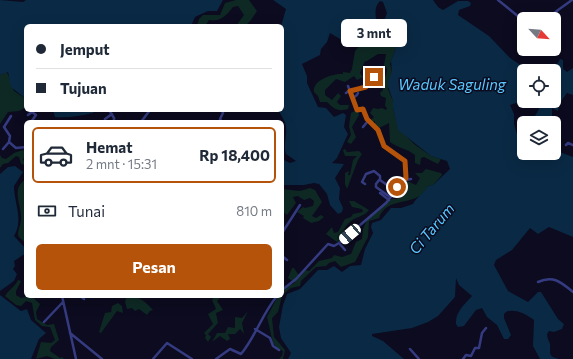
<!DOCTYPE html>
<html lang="id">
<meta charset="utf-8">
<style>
:root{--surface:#fff;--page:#f2f2f3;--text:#1f2937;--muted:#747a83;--line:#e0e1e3;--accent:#b45309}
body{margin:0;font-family:Commissioner,sans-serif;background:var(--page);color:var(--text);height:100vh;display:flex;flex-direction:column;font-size:15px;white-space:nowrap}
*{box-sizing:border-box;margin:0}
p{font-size:13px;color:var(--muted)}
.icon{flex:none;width:22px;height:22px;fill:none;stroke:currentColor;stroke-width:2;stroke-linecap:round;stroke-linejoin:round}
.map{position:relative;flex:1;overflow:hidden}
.sheet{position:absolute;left:24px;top:120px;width:260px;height:178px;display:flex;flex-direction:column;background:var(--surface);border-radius:6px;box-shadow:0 4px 16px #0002}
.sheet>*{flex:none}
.top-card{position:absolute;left:24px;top:24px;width:260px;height:88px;border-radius:6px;box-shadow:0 4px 16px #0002;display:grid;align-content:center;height:88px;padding:0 12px;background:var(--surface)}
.needle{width:26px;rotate:116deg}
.fabs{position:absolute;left:517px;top:12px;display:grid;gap:8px}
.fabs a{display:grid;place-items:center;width:44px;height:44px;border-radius:6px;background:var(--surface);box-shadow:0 4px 16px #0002;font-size:20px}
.end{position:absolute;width:18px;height:18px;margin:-9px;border:5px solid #b45309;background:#fff;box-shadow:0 0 0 2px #fff}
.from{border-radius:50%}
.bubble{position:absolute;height:28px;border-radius:6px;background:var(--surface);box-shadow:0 4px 16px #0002;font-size:13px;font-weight:700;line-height:28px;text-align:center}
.car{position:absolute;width:12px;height:24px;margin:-12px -6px;border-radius:5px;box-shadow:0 0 3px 1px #0007;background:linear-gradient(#fff 24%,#345 0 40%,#fff 0 76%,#345 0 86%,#fff 0)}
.top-card b{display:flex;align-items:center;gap:14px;height:38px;font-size:15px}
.top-card b+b{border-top:1px solid var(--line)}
.top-card i{width:10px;height:10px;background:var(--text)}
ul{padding:7px 0 0;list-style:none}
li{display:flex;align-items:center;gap:12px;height:56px;margin:0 8px 6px;padding:0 4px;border:2px solid transparent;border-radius:6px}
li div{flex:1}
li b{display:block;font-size:15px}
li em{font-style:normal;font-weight:700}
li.current{border-color:var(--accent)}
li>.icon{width:36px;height:36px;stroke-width:1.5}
.pay{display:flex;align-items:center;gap:10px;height:44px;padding:0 12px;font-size:15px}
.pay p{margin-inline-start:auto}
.action{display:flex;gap:8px;margin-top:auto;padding:8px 12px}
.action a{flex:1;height:46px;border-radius:6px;background:var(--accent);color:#fff;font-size:16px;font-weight:700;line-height:46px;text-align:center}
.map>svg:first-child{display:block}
.green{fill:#0e2924}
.water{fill:#0a2944}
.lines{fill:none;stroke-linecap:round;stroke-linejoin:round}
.minor{stroke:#343b80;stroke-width:2.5}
.route{stroke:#b45309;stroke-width:5}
.labels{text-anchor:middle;stroke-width:3;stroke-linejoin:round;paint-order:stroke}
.water-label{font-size:15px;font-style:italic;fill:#57c8ff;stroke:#0c0b1f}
</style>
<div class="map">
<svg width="573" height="359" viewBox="0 0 573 359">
<rect width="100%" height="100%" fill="#0c0b1f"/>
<path class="green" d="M236,0H249L257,11L251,20L245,26H236L244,15L238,6L233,7C226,16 220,22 209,20L205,26H197L199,19L203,15H220L225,3Z
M385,33L396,48L390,64L392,72L388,89L393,101V108L398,128L414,144L431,156L441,159L438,164L424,157L421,158L420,165L415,163V155C406,148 398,148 390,142L389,123L379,128L375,124V121L373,122L371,120L374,117L370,113L373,108L378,109L382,108L386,110L387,108L385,106L386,98L381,96L380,93L383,90L382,83L386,75L387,69L384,65L386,54H378L367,61H365L360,73L363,77L357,80L354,76L345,82L336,79L325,90V95L332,100L338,93L341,96L337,102L340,105H349L348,109C338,112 334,109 327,102H320L318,96L314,92C312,80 333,73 343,74V72L350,73L352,69L355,51L363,42L374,46L377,45L382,35Z
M7,72L14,91L26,99V107L19,111L8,112L0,124V75Z
M355,111L358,112L359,115L352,127L356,137L351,144L347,142L351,135L349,126L351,113Z
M345,149L347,152L359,151L362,154L358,160L347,189L345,184V173L349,171L348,175H350L353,160L357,156H345L343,150Z
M23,150L26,152L23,160L26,162V165L21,164L19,157L16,156L8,163L3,164L0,168V155L2,158L6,159L14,153Z
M426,169L441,173L442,175L433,185L428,186C427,189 426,193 423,194C409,205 386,198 379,218L369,221L368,237L355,262L341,267L335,261L329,263L326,266L316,267L301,281L300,286L291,288L282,295V292L287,286L295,283L288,278L292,268H294L298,274L301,275L305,270L309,271L319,261L332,258L334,255L342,257L351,254L356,242L362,239L363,229L367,220L384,203L392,199H397L398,196L407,192L404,187L407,181L416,185L420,178L415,173H422Z
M26,179L24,211L26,214V243C23,240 18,238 18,234C18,230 21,224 21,219C22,205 10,189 26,179Z
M282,189L300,191L310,188L315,190L322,202L312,216L316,218L321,215L324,217L319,221L311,223L303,218L304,216L297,212L303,207L305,208L313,206L314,201L310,198L304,200L298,196L293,197L296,203L287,215L282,211Z
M349,201H354L369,210C364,217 356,216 350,222C345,226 344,231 341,235L343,239L337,242L326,234L332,227L334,233L338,232L345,219L351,217L353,214L363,212L362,209L352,207Z
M18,280L21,281L16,291V295L21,298L31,296L40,304L36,312L37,319L47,325L54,324L59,340L51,347L50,351L60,358L62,357L64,359H55L47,356L36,359L41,342L51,343L55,340L50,327L42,326L35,320L32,303L26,301L21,306L16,305L5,296C8,290 15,287 18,280Z
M127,296C138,295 146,302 153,310L150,311L147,315L139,309L135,311L132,308L127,309L125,302Z
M215,296H222L217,301L223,310L216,313L218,323L208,334L211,337L208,342L205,338L206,335L204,333L213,324L208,314L216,309L212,300Z
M278,296H282L278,312L272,318L274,337L285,350L283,359H279L282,356L283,351L278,349L273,343L267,317Z
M118,303L122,306L123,313L117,311L101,333L99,332L105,313L111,312L112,306Z
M248,311L242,323L244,334L240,329L235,334H228L230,339L227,341L220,336L212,342L217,333H225L228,327L235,328V317L242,318Z"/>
<path class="water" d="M0,0L23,2L26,0H223L217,11H208L195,17L191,26H26V99L11,87L8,72L0,75Z
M273,0H433L438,7L443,10L458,1H468L471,3L470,6L459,10L458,15L489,36L510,58L522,66L533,64L547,71H524V100L510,105L514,114V124L522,152L554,153V151H557L573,157V237L549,227L538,234L530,228L512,250L496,260L494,265L508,291L528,302L538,292H541L558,319L564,324L562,329L554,332L549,331L547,334C547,338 549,341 550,344C551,355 547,355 559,359H540L533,346L534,320C527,314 510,306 504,314V318L511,335L508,339H504L497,325L487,317L482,308L476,310L464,326L458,327L456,324C455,312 465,304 472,296L459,285L456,278L455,297L438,316L428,322L412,328L372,334V336L383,341L404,359H288L291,353L281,338L279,327L283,305L287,294L300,289L318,270H327L334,266L342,272L350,266L361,265L365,249L373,233L371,227L372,223L381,220L391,208H401L413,204C417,196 424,194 428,186L433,185L450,169L447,161L431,156L398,130L393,108V101L388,86V81L392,72L391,61L396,48L382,26L387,13L383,2L380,1C369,12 383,27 373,39L365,36L360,37L345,45L340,39L330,33L327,42L321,49L320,55L302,64L307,76V83L318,107L326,108L334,117L343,113L346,115L344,127L348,134L337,158L332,163L344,164L335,178L340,188L339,199L343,208L342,212L338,214L330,205L327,194L319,184L314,183L304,185H282V159L290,163L296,161L286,154C283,144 287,137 286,128C286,121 281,117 279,110H282L281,26L286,9Z
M560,59L563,60V69L567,72L573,68V95L567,93L559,104L558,111L552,108V121H537L535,116L539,109L534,101H554V71H551L555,68Z
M53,110H95L93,113C80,116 68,118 55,117Z
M15,166L23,172L14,186C14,203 24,220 14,236L26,249V253L14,261L15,266L13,269L17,274L14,281L0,291V174L8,167Z
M0,295L21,311L27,309L31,320L46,333L39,339L31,359H0Z"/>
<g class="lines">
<path class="minor" d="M498,0L524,21
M548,19L558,10L572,0
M369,83L374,77L379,80
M351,91L366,87L369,83L366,78
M346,93L350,90
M353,98L357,95L358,93
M109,110L114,118V122
M28,115L32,112L36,115L31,122
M11,116L4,127L10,136L9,142L16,148L26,147
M105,119L112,114
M141,122L150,110
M222,122L220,119L223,113L222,110
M363,127L368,121
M566,145L568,143L573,145
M3,149L9,142
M379,180L376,184V187L390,197
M405,180L411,179
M365,184L362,182L366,174L374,171L380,176V180L394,190
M397,187L403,193
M380,193L389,200
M282,233L300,205
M339,243L345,250
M282,256L287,260
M538,282C553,275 561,282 573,292
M282,290L296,279L328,244L334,246L339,243L386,203L406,178L405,160L384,146L379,130L367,119L363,109L357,110L348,86
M62,296L76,359
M80,296L84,299
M44,322L63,302
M255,329L270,338L273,346L279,350
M70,333L102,359
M410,349L419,359
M153,359L167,343L192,359
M216,359L230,349L241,354C256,336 262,314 277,296
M463,359L466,355L471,356L475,348H479L482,333L486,328"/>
</g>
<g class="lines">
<path class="route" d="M374,77L366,87L350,91L357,110L363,109L367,119L378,130L384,146L405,161L406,178L397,187"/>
</g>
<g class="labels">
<g class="water-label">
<text x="452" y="90">Waduk Saguling</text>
<text transform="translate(432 229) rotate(-50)" y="5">Ci Tarum</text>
</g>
</g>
</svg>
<div class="fabs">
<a><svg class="needle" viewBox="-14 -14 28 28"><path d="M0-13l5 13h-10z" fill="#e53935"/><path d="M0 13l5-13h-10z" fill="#747a83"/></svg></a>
<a><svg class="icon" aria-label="locate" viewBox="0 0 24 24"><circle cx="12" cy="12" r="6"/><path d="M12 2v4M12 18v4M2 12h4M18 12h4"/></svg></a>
<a><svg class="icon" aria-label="layers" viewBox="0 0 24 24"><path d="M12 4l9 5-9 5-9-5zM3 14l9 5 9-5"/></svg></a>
</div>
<i class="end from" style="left:397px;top:187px"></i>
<i class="end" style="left:374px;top:77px"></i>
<div class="bubble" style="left:341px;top:19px;width:66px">3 mnt</div>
<i class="car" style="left:350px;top:234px;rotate:229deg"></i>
<div class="top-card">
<b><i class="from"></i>Jemput</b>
<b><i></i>Tujuan</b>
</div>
<section class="sheet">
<ul>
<li class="current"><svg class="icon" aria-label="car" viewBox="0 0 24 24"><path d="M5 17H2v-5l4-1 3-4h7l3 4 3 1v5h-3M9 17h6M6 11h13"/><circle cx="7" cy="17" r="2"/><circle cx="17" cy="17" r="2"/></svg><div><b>Hemat</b><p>2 mnt · 15:31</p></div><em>Rp 18,400</em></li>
</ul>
<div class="pay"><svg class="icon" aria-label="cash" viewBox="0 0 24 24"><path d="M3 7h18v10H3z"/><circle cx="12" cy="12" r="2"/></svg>Tunai<p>810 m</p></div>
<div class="action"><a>Pesan</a></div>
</section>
</div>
